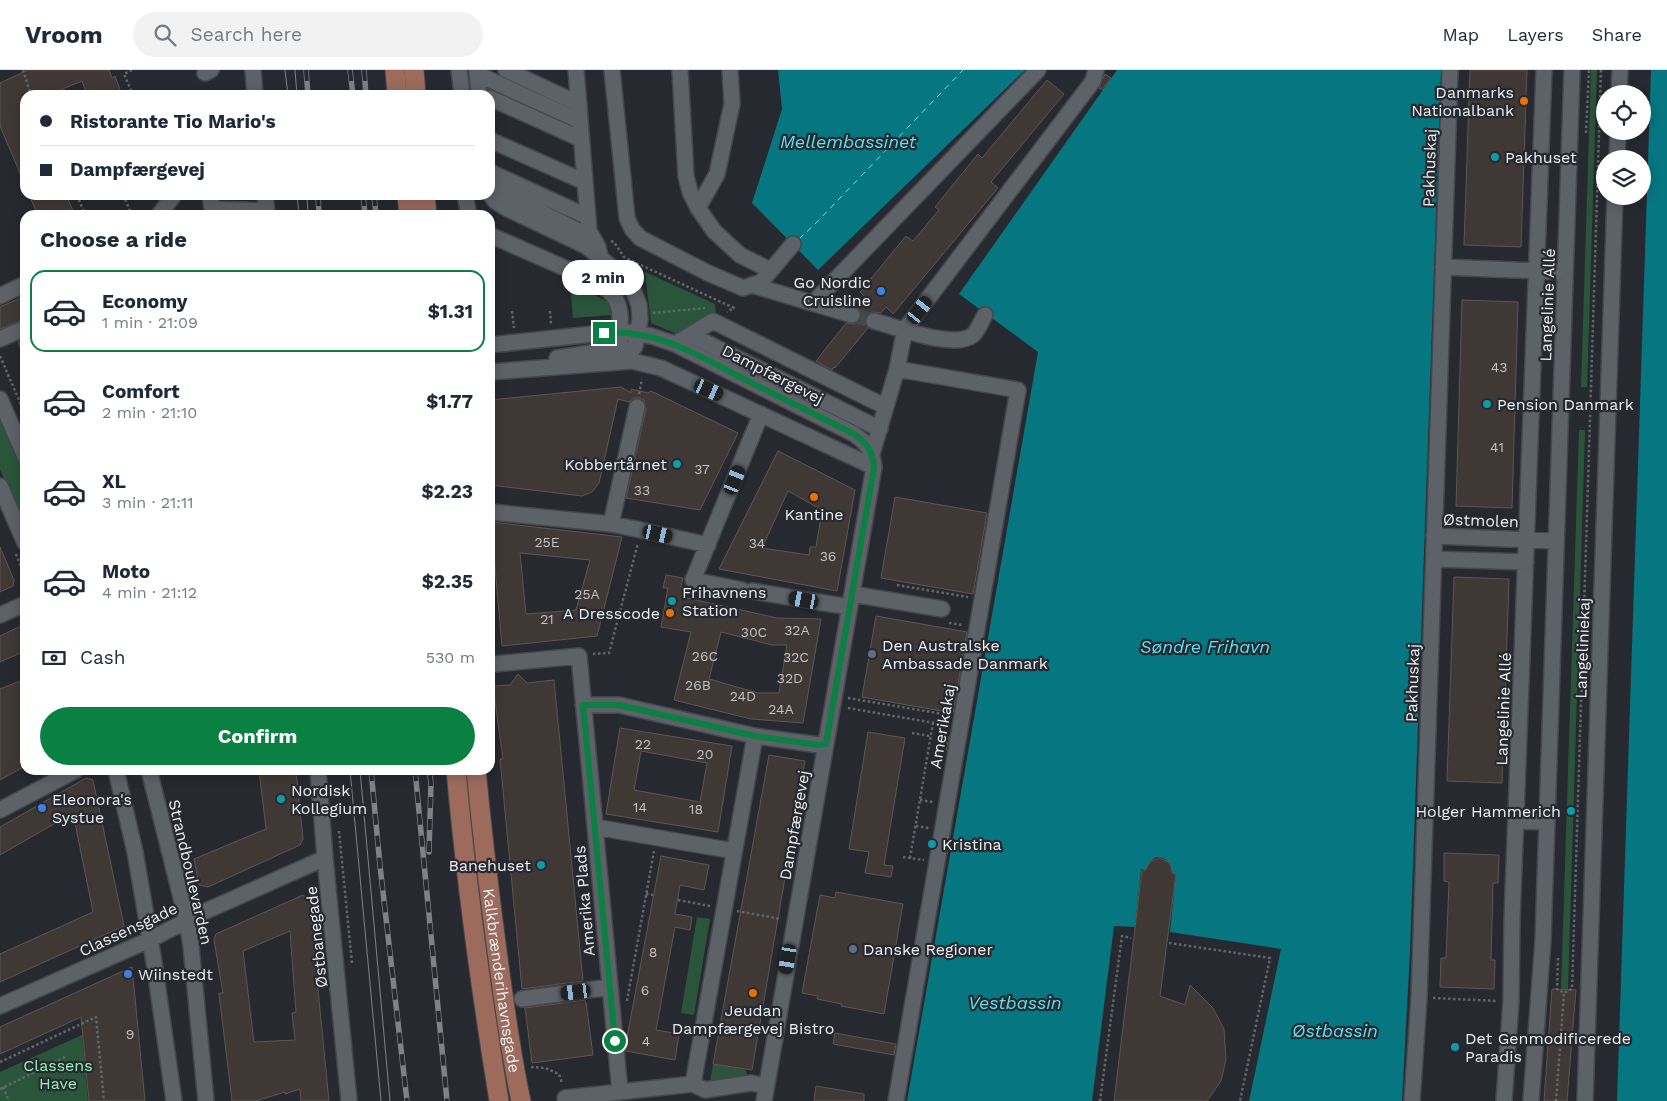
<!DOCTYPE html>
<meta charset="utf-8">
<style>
:root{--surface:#fff;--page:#f2f2f3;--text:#1f2937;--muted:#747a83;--line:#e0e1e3;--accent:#0b8043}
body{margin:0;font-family:"Work Sans",sans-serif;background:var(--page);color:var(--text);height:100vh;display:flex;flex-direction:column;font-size:19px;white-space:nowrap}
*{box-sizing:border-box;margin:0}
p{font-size:16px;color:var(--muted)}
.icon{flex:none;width:28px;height:28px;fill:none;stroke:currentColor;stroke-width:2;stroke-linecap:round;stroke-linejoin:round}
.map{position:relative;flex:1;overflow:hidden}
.side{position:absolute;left:20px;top:140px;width:475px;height:565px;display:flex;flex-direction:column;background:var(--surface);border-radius:15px;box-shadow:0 2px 12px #0003}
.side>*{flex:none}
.guide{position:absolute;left:20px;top:20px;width:475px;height:110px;border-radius:15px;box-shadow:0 2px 12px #0003;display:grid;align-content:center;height:110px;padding:0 20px;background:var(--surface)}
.controls{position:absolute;left:1596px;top:15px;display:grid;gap:10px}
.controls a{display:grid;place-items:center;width:55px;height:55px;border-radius:50%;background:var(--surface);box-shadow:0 2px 12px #0003;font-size:25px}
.end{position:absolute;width:22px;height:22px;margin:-11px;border:6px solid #0b8043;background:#fff;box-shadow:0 0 0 2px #fff}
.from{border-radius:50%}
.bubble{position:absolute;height:35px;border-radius:18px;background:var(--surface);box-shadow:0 2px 12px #0003;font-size:16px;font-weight:700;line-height:35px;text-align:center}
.car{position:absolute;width:15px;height:30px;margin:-15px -8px;border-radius:6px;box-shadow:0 0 4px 1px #0007;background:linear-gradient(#222 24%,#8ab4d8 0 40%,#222 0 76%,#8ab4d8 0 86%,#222 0)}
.guide b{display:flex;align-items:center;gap:18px;height:48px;font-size:19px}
.guide b+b{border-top:1px solid var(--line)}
.guide i{width:12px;height:12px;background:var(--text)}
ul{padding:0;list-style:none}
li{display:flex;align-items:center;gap:15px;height:82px;margin:0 10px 8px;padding:0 10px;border:2px solid transparent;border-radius:15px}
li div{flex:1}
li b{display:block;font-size:19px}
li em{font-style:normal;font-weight:700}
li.selected{border-color:var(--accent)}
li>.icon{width:45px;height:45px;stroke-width:1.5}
h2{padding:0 20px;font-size:22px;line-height:60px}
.pay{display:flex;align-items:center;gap:12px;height:55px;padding:0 20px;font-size:19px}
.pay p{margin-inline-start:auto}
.cta{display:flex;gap:10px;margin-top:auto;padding:10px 20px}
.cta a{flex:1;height:58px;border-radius:30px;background:var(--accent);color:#fff;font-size:20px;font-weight:700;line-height:58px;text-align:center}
header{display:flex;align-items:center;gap:30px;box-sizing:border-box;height:70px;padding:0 25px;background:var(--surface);border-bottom:1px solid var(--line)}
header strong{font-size:24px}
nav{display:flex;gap:28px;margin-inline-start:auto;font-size:18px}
.search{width:350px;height:45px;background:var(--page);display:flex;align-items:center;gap:12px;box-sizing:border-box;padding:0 18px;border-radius:28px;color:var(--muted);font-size:19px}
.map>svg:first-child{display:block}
.green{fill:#2a553b}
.water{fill:#067680}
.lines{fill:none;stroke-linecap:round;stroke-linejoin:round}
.ferry{stroke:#5ce2f1;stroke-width:1;stroke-dasharray:6 5;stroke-linecap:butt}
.building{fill:#403835;stroke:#5e5653;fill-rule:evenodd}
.minor-tunnel{stroke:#44474c;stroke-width:15;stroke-dasharray:15 8;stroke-linecap:butt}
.minor-casing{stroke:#44474c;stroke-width:18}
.major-casing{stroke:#44474c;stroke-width:21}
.path{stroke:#63666c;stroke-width:2.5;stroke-dasharray:2.5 2.5;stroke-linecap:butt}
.minor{stroke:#5d6168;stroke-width:15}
.major{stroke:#9d6b5c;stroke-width:19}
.tram{stroke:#7f8288;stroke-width:1}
.rail-casing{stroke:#7f8288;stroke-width:5.5}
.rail{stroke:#26292f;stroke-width:4;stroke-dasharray:11;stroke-linecap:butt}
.route{stroke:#0b8043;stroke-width:6}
.food-dot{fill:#e8710a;stroke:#26292f;stroke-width:2}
.culture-dot{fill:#0f9aa8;stroke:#26292f;stroke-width:2}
.shop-dot{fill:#3f7fe0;stroke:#26292f;stroke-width:2}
.service-dot{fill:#5c6f8a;stroke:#26292f;stroke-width:2}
.labels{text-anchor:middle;stroke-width:4.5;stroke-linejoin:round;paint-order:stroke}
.number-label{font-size:14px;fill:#c1c1c4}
.poi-label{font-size:16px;fill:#eceff3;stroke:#26292f;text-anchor:start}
.street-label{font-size:16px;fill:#eceff3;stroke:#26292f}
.park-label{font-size:16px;fill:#98f1b7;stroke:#26292f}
.water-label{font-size:18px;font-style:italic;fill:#5ce2f1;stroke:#26292f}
</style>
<header>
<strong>Vroom</strong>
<div class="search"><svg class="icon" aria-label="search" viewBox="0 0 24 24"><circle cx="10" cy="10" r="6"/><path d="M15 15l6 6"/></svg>Search here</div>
<nav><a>Map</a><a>Layers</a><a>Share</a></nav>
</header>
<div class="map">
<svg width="1667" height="1031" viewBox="0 0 1667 1031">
<rect width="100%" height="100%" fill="#26292f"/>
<path class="green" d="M1591,0H1597L1587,317H1581Z
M645,202L715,234L716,245L679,265L651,253Z
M570,214L607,231L609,235L611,245L573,248Z
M0,341L25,400V458L0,399Z
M1579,360H1585L1568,919H1561Z
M697,847L710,849L694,945L681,943Z
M82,965L88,1031H0V1002Z
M713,994L746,1000L747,1005L710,1012Z"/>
<path class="water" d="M778,0H1025L818,200L752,133L782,39Z
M1117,0H1441L1410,882L1402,1031H1249L1281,879L1170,862L1176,804L1172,803C1170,784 1150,781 1147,800L1141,799L1135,857L1114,856L1092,1031H907L1038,282L959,224Z
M1651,0H1667V1031H1617Z"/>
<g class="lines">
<path class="ferry" d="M799,169L815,154L963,0"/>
</g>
<path class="building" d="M28,0H109L112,8L115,6L122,25H87L82,11L48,25H25V115L0,56V13Z
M1470,0H1527L1521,177L1464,175Z
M1105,4L1111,8L1102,20L1099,18Z
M1047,10L1064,24L991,112L998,118L893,244L886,237L881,243L872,242L868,244L865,248V253L868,258L835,298L834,297L832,300L816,291L846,253L854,254L859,251L861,243L858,238L866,228L860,222L906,166L913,171L939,140L935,137L978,84L982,88Z
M29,125H66L75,145H38Z
M25,226V249L0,259V237Z
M1462,230L1518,232L1512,438L1456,436Z
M25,268V289L18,272Z
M621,317L631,323V319L648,323L651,321L738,363L700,440L626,428L646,339L644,330L639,328H634L629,332L618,329L599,413L592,422L582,426L490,415V330Z
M778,381L855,420L837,521L719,499ZM788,421L822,440L816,477H810L809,485L762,478Z
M895,427L987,443L973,524L881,508Z
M491,452L622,467L597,566L502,576ZM520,483L590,490L576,540L526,544Z
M0,477L14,510L13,516L0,522Z
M666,505L683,508L681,517H685L683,527L777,548L821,549L803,653L751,649L674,630L691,562L661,557L668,518H663ZM721,562L772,575H787L779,623H758L709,609Z
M1454,507L1509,509L1502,713L1447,711Z
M876,546L967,562L953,643L862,627Z
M25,554V581L0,592V566Z
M518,604L527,613L554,610L583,911L522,919L500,689H503L493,616L510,615Z
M25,609V696L0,710V619Z
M620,658L732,676L718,762L606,744ZM641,681L707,693L700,732L634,720Z
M868,662L905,668L884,795L893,796L891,807L865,803L869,782L849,779Z
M938,665L949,667L946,681L936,679Z
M769,685L805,691L752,1000L713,994Z
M259,700H296L303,769L300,775L208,817L199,815L194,789L266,759Z
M86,708L93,710L124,856L0,912V884L93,842L73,743L0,785V757Z
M1444,783L1499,785L1498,813H1493L1491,890H1495L1494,919L1440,917L1441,888H1446L1449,812L1444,811Z
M661,786L709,795L704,820L680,815L675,844L692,847L690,860L675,857L656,960L679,964L675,990L626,981L625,978Z
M1160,788L1168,792L1171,796L1172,803L1176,804L1160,926L1185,935L1190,915L1213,938L1224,959L1226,989L1221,1011L1207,1031H1114L1142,800H1145L1151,791Z
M836,822L903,834L884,944L841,936L842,934L817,929L818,926L802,923L820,825L835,828Z
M303,825L309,829L329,1031H301L300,1019L285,1024V1022L256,1031H232L219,923H223L214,870L216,864ZM290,861L296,942L292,943L295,970L254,972L243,881Z
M132,897L145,1031H89L81,947L0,984V957Z
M1552,919L1576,920L1567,1031H1544Z
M585,930L586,932L593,985L532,993L525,938Z
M835,963L896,974L894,985L833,974Z
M816,1016L864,1024V1031H814Z"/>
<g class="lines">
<path class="minor-tunnel" d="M852,245L874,251"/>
<g class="minor-casing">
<path id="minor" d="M253,0L255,25
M459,0L462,25
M477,0L479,25
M506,0L579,34
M576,0L589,161L598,177L600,186
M612,0L627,148L632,159L640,168L708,203L743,218L761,212L793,174
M680,0L686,106L690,122L698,138L714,161L740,185L770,200
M205,3L211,0
M477,4L580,51
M1619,24L1620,0
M490,28L581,69
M490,70L585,112
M1617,89L1618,61
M490,102L588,147
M490,116L592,168
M490,124L495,131L508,139L586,176L630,212L639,235L640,249L635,276L633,279L611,280L557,288
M210,125L212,139L267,141
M265,125L267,145
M465,125L469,145
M698,138L717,104L732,34L730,0
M159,145L174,125
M490,165L592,210C623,225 621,240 620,271
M1443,197L1565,202
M752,215L852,245
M0,226L25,214
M813,233L1038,0
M874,251C897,257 954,280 973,265C978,260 982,250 985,245
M691,265L880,359
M0,269L25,258
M675,274L713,251L886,337
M490,275L621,261L651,266L675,274L854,364C868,374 872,380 874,397L764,1031
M490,302L632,291L661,298L874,397
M0,329L25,386
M872,384L897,299L905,259L1093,11L1096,0
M0,416L25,473
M491,442L611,454L641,460L708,475
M611,454L637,337
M1434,466L1556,471
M1434,489L1526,492
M742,520L693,510L761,344
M752,521L849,537
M852,524L942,539
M0,545L25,534
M495,594L579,586L620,1022
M583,635H619L755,666L819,675L826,674
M116,700L135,782L154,892L174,1031
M149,700L187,851L191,876L206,1031
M318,700L325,788L349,1031
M0,740L76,700
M1516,751L1547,752
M595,757L734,781
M522,929L610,917
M0,936L149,870L206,841L325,788
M693,1014L755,666
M566,1031L565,1028L693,1014L705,1020L751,1013L766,1016
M896,1031L1018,320L897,299
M1412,1031L1419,928L1450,0
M1504,1031L1511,931L1512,850L1544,0
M1531,1031L1543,870L1572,0
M1585,1031L1615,126"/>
</g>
<g class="major-casing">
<g id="major">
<path d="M395,0L397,25"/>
<path d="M414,0L416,25"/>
<path d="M407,125L409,145"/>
<path d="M425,125L427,145"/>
<path d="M456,700C466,811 481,921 499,1031"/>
<path id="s1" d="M476,700C482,761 489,821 497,881C504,931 510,981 521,1031"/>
</g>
</g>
<path class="path" d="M23,0L31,25
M132,0L124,4L133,25
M1586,63L1589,0
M77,125L85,145
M123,125L132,145
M611,171L614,172L624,187L632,191L734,238L727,242
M512,241L514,258
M550,241L551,254
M653,243L705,238
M0,286L25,344
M639,324L642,309
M16,484L25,507
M897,515L968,527
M949,553L963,555
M593,584L609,583L638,473
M848,628L949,645
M848,638L946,655
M912,663L930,666
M920,730L933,732
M916,756L929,758
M339,761L352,893
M903,787L924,790
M910,788L933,653
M646,824L653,825
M678,830L710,836
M737,841L781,849
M1169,873L1270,888L1240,1031
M1558,888L1557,919L1564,923L1572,919L1601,0
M1433,928L1497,931
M627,931L654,781
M0,992L96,947L104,1031
M531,997L545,998L559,1004L562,1013
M3,1017L9,1031
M0,1019L65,987
M1100,1031L1122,866L1131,868
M1556,1031L1564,923"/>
<use href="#minor" class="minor"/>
<use href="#major" class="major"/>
<path class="tram" d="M285,0L288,25
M295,0L297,25
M297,125L299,145
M307,125L308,145
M350,700L381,1031
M360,700L390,1031"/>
<g class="rail-casing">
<path id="rail" d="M306,0L308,25
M350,0L353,25
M364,0L366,25
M318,125L319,145
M363,125L365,145
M374,125L376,145
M371,700L380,796L407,1031
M415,700L447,1031
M429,782L431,713L429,700"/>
</g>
<use href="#rail" class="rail"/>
</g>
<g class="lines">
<path class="route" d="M604,263C656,258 701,287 746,310C782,328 818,346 854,364C868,374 872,380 874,397L826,674L818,675L755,666L619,635H583L615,971"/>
</g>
<g class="food-dot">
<circle cx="1524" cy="31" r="5"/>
<circle cx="814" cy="427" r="5"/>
<circle cx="670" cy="543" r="5"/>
<circle cx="753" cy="923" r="5"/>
</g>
<g class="culture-dot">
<circle cx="1495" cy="87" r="5"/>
<circle cx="1487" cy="334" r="5"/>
<circle cx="677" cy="394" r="5"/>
<circle cx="672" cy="531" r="5"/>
<circle cx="281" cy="729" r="5"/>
<circle cx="1571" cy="741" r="5"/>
<circle cx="932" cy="774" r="5"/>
<circle cx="541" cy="795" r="5"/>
<circle cx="1455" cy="977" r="5"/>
</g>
<g class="shop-dot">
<circle cx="881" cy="221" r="5"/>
<circle cx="42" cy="738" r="5"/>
<circle cx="128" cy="904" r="5"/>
</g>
<g class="service-dot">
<circle cx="872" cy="584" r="5"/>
<circle cx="853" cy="879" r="5"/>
</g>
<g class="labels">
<g class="number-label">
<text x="1499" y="302">43</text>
<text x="1497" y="382">41</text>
<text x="702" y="404">37</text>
<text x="642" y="425">33</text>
<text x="547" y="477">25E</text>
<text x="757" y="478">34</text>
<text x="828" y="491">36</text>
<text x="587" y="529">25A</text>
<text x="547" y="554">21</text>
<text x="797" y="565">32A</text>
<text x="754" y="567">30C</text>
<text x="705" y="591">26C</text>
<text x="796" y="592">32C</text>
<text x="790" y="613">32D</text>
<text x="698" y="620">26B</text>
<text x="743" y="631">24D</text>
<text x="781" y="644">24A</text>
<text x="643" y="679">22</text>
<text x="705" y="689">20</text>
<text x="640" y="742">14</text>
<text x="696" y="744">18</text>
<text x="653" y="887">8</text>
<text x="645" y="925">6</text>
<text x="130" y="969">9</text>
<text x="646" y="976">4</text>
</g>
<g class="poi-label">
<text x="1514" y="28" text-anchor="end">Danmarks<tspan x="1514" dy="18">Nationalbank</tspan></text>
<text x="1505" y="93">Pakhuset</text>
<text x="871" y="218" text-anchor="end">Go Nordic<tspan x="871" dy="18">Cruisline</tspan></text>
<text x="1497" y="340">Pension Danmark</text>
<text x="667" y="400" text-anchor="end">Kobbertårnet</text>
<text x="814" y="450" text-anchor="middle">Kantine</text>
<text x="682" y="528">Frihavnens<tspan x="682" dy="18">Station</tspan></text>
<text x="660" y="549" text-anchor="end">A Dresscode</text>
<text x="882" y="581">Den Australske<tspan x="882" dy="18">Ambassade Danmark</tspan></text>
<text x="291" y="726">Nordisk<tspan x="291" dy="18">Kollegium</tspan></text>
<text x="52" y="735">Eleonora's<tspan x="52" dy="18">Systue</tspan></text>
<text x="1561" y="747" text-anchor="end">Holger Hammerich</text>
<text x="942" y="780">Kristina</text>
<text x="531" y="801" text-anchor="end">Banehuset</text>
<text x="863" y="885">Danske Regioner</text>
<text x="138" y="910">Wiinstedt</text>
<text x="753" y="946" text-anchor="middle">Jeudan<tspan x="753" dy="18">Dampfærgevej Bistro</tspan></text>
<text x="1465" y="974">Det Genmodificerede<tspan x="1465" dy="18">Paradis</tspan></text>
</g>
<g class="street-label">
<text transform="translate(1429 98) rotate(-88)" y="6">Pakhuskaj</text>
<text transform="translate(1547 235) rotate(-88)" y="6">Langelinie Allé</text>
<text transform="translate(773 304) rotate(27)" y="6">Dampfærgevej</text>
<text transform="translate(1481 450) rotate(2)" y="6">Østmolen</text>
<text transform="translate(1582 578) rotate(-88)" y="6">Langeliniekaj</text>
<text transform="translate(1412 613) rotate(-88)" y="6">Pakhuskaj</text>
<text transform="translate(1503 639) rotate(-88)" y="6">Langelinie Allé</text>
<text transform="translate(942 656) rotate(-80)" y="6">Amerikakaj</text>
<text transform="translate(794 755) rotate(-80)" y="6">Dampfærgevej</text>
<text transform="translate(191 802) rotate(77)" y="6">Strandboulevarden</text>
<text transform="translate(584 831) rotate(-95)" y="6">Amerika Plads</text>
<text transform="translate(128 859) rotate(-25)" y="6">Classensgade</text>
<text transform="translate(316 867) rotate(-96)" y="6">Østbanegade</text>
<text dy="6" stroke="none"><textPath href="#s1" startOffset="212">Kalkbrænderihavnsgade</textPath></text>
</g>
<g class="park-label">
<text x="58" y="1001">Classens<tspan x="58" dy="18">Have</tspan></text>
</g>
<g class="water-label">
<text x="848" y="78">Mellembassinet</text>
<text x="1205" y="583">Søndre Frihavn</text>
<text x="1015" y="939">Vestbassin</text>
<text x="1335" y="967">Østbassin</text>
</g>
</g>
</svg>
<div class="controls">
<a><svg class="icon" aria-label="locate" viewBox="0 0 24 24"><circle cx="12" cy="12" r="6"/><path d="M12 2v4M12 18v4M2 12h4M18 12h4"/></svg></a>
<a><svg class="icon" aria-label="layers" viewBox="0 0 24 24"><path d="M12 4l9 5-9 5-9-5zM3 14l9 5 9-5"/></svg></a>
</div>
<i class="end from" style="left:615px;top:971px"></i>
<i class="end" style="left:604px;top:263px"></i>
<div class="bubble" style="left:562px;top:190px;width:82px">2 min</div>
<i class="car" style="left:920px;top:240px;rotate:37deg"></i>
<i class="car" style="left:709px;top:320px;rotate:114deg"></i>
<i class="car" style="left:735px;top:410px;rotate:22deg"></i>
<i class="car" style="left:658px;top:464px;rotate:103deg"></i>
<i class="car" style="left:804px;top:530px;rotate:280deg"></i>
<i class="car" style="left:788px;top:889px;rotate:190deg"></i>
<i class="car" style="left:576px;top:922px;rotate:263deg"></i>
<div class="guide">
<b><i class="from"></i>Ristorante Tio Mario's</b>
<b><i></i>Dampfærgevej</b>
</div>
<section class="side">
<h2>Choose a ride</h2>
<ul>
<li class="selected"><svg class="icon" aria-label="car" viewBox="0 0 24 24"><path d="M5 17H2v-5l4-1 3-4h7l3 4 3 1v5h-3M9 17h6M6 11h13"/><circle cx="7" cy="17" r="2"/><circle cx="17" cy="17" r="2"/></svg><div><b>Economy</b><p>1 min · 21:09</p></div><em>$1.31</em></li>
<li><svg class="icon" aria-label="car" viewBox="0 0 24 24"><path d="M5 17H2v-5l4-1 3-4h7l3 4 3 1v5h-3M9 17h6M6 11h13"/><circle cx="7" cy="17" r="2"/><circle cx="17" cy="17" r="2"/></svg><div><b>Comfort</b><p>2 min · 21:10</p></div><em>$1.77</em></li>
<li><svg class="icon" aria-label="car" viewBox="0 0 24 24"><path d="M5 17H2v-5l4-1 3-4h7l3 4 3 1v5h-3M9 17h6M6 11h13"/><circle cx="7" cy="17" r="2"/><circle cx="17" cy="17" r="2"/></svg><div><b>XL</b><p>3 min · 21:11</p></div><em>$2.23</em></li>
<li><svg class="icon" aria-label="car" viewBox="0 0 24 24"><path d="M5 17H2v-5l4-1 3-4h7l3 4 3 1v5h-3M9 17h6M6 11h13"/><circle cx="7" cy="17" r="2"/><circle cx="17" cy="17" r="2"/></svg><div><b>Moto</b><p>4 min · 21:12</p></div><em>$2.35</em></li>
</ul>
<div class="pay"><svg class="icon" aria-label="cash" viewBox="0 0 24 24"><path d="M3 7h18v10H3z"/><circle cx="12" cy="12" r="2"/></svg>Cash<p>530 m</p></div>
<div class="cta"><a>Confirm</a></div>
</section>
</div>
